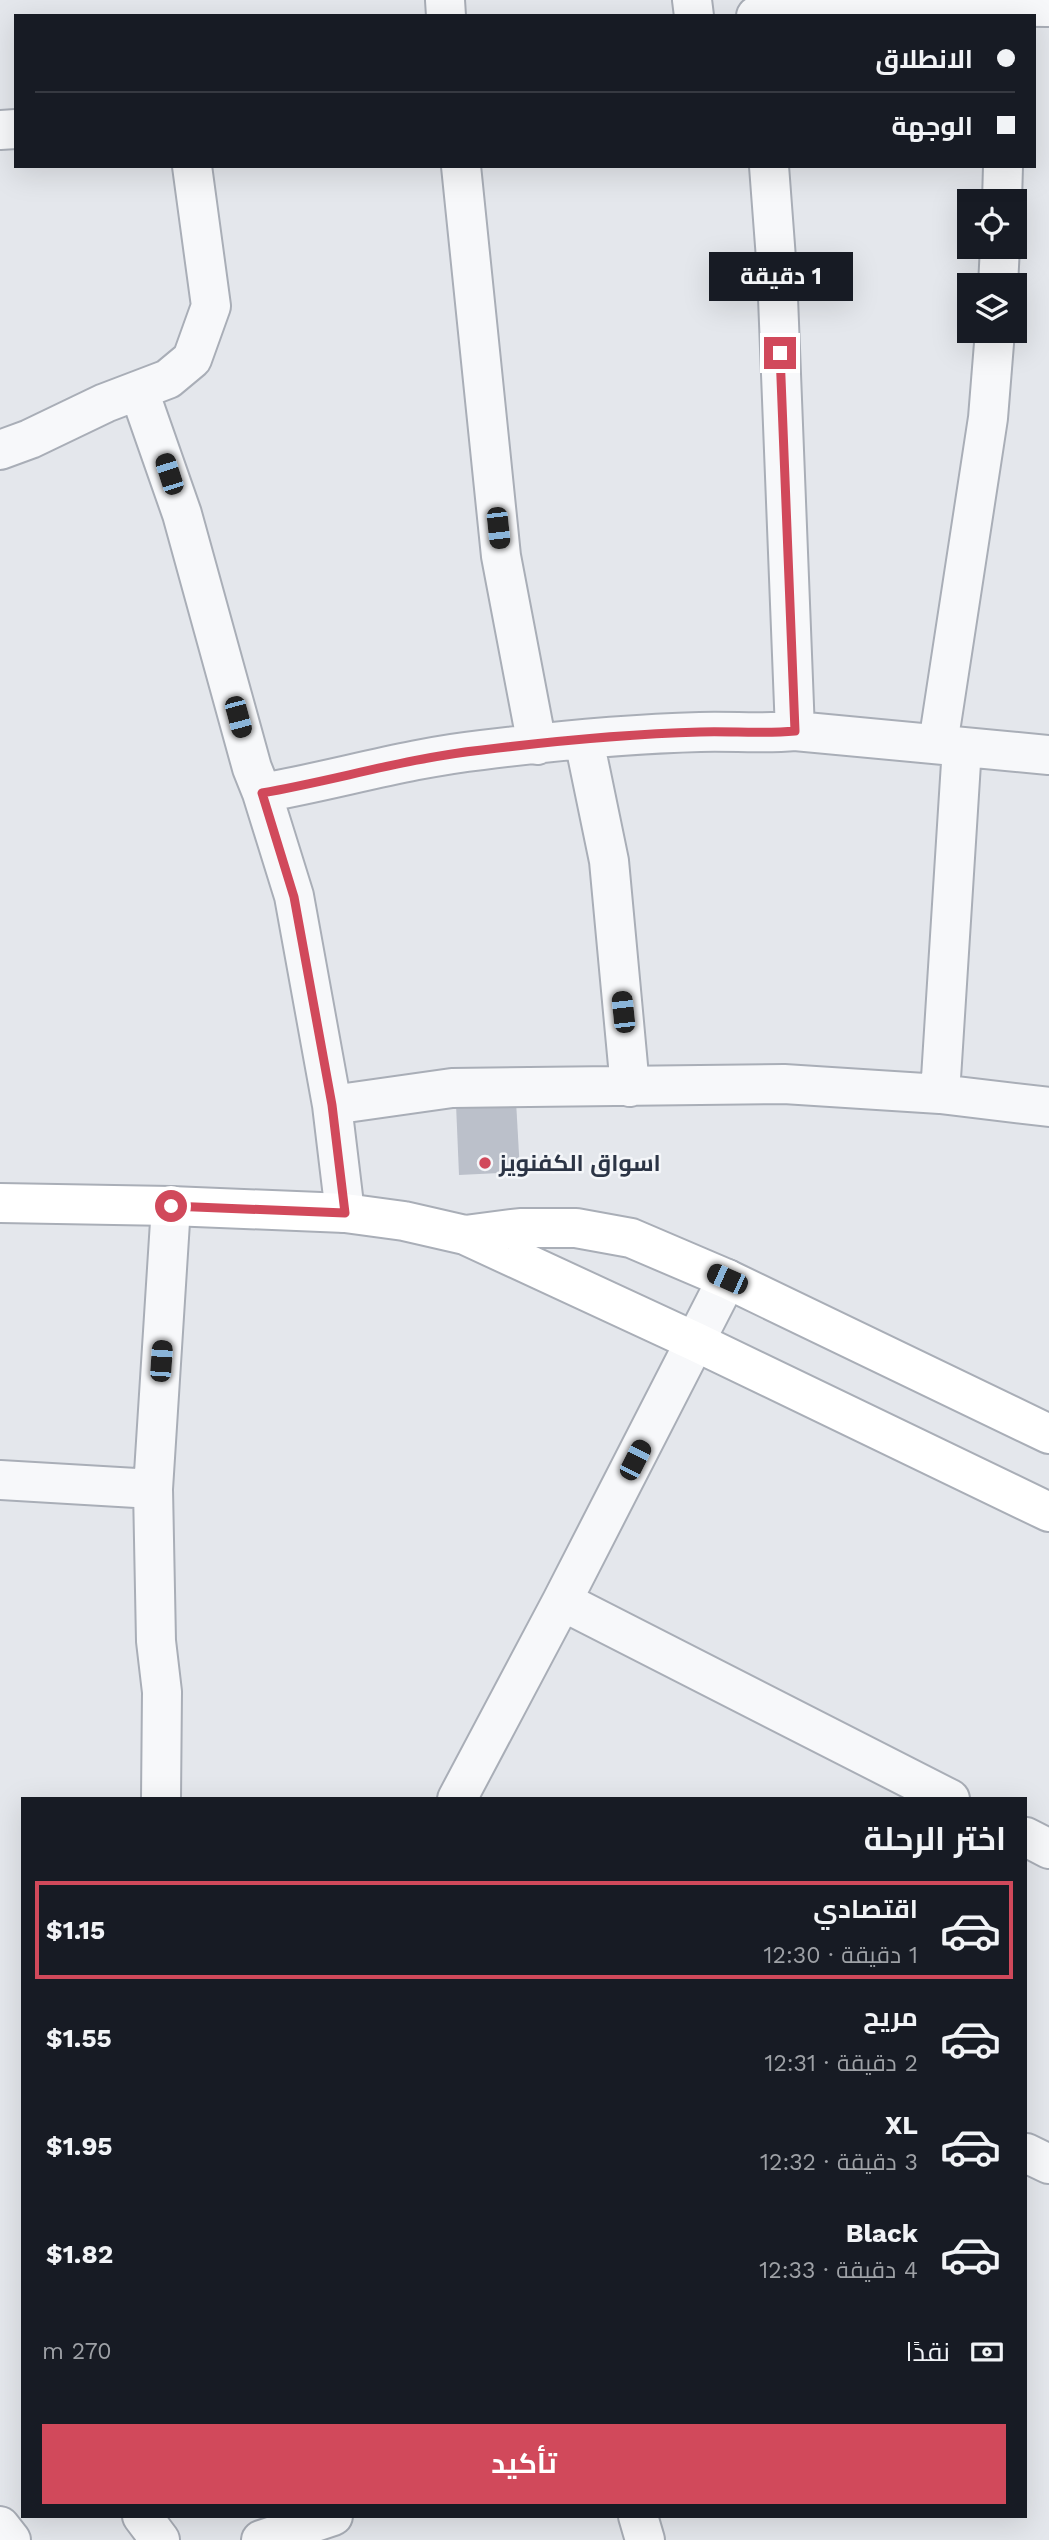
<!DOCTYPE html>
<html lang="ar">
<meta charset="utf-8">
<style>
:root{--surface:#171b24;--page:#20242c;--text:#f1f3f6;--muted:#9ea1a6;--line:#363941;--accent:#d1495b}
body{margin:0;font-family:"Work Sans",Cairo,sans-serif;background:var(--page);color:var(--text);direction:rtl;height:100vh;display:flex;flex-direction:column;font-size:26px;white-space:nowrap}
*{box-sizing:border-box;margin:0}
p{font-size:23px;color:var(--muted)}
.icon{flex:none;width:38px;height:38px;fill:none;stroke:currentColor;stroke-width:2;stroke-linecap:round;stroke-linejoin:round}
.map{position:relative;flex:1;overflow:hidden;direction:ltr}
.details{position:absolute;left:21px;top:1797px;width:1006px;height:721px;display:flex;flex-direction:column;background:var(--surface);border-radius:0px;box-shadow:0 7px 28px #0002;direction:rtl}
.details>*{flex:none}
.banner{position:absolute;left:14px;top:14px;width:1022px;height:154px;border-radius:0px;box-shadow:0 7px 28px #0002;direction:rtl;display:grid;align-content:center;height:154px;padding:0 21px;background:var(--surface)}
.fabs{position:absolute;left:957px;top:189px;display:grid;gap:14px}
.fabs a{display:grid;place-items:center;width:70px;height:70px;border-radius:0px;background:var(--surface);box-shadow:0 7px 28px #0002;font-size:35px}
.end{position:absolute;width:32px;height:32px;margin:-16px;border:9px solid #d1495b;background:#fff;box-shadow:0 0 0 4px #fff}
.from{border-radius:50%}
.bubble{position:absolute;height:49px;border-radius:0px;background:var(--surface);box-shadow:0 7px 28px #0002;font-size:23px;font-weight:700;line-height:49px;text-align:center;direction:rtl}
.car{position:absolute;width:21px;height:42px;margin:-21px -10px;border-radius:9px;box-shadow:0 0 5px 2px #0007;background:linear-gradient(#222 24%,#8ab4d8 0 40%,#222 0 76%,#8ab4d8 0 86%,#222 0)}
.banner b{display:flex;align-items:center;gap:24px;height:66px;font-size:26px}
.banner b+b{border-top:2px solid var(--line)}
.banner i{width:18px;height:18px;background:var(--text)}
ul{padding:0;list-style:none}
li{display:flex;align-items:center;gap:21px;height:98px;margin:0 14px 10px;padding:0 7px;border:4px solid transparent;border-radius:0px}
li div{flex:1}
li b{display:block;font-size:26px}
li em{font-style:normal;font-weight:700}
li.selected{border-color:var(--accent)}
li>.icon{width:63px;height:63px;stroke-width:1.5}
h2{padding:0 21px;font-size:32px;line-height:84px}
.pay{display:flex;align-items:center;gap:18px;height:77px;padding:0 21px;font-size:26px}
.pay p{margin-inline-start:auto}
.button{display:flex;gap:14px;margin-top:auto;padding:14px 21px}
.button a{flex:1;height:80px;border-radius:0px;background:var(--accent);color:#fff;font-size:28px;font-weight:700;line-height:80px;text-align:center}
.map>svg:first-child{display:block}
.building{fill:#bbc0ca}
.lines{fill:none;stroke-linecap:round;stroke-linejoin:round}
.street-casing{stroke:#a9aeb7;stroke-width:42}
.secondary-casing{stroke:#a9aeb7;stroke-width:42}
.street{stroke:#f7f8fa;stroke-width:38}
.secondary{stroke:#fff;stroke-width:38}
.route{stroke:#d1495b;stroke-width:9}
.poi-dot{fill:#d1495b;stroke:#f4f6f9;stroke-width:2.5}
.labels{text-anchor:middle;stroke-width:5;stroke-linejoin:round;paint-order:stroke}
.poi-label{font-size:23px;font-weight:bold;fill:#2b3445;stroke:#f4f6f9;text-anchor:start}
</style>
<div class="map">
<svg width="1049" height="2540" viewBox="0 0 1049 2540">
<rect width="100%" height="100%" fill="#e4e7ec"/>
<path class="building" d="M516,1101L520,1172L459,1175L456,1104Z"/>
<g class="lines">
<g class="street-casing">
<path id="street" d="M445,0L446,16
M692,0L694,16
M756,16L842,5L1049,7
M0,130L16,129
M461,166L501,556L537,745
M769,166L777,272L795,731
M1002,201L1003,166
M998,285L1000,247
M139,391L182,514L252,768L262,793L294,896L332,1105L345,1213
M0,450L30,439L105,403L168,379L192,359L211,306L192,166
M584,740L609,861L630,1087
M938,744L988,418L995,331
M262,793C336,780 408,758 482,750C554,741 627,734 700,732C733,731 762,734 795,731L1049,755
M940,1094L962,747
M332,1105L452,1088L784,1084L940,1094L1049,1107
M0,1480L153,1489
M562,1601L950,1799
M161,1799L162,1692L156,1641L153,1489L171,1206
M457,1799L562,1601L727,1279
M1026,1837L1049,1849
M1026,2153L1049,2164
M142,2516L160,2540
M638,2516L645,2540
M0,2526L11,2540
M261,2540L333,2516"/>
</g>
<g class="secondary-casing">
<path id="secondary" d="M0,1203L171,1206L345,1213L404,1221L465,1235L696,1342L1049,1512
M465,1235L520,1228H576L631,1238L727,1279L1049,1434"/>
</g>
<use href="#street" class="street"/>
<use href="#secondary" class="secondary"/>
</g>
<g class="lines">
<path class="route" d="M171,1206L345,1213L332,1105L294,897L262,793C336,780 408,758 482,750C554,741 627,734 700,732C732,731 762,734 795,731L780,353"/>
</g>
<circle class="poi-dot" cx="485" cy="1163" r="7"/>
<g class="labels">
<g class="poi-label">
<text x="499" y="1171">اسواق الكفنويز</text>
</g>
</g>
</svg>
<div class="fabs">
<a><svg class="icon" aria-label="locate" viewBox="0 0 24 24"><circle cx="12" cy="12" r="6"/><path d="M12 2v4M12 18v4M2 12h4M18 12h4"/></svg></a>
<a><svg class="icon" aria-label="layers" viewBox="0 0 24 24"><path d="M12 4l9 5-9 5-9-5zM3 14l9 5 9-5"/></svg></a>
</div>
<i class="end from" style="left:171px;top:1206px"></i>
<i class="end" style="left:780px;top:353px"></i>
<div class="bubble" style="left:709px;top:252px;width:144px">1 دقيقة</div>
<i class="car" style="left:169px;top:474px;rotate:342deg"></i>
<i class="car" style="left:498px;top:528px;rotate:174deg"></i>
<i class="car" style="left:238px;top:717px;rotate:165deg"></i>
<i class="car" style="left:623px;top:1012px;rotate:354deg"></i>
<i class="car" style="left:727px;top:1279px;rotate:294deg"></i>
<i class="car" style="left:161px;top:1361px;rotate:4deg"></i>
<i class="car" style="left:635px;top:1460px;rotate:27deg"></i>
<div class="banner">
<b><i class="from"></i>الانطلاق</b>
<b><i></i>الوجهة</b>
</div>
<section class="details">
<h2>اختر الرحلة</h2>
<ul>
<li class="selected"><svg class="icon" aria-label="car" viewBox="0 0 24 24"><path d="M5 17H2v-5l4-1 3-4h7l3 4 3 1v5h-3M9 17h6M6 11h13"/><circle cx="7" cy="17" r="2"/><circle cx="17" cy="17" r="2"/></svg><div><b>اقتصادي</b><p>1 دقيقة · 12:30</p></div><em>$1.15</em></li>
<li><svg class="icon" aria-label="car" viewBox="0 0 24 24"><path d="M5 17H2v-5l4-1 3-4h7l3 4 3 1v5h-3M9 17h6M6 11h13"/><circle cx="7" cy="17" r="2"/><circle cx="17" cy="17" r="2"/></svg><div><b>مريح</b><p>2 دقيقة · 12:31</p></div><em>$1.55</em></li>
<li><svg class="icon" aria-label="car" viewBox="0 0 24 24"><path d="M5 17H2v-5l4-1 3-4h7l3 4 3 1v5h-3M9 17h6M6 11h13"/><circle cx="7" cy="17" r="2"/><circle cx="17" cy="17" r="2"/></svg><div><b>XL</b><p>3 دقيقة · 12:32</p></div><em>$1.95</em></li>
<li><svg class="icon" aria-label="car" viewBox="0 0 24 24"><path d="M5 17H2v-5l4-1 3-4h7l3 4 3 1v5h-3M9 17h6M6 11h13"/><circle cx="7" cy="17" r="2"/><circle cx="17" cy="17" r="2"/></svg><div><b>Black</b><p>4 دقيقة · 12:33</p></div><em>$1.82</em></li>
</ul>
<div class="pay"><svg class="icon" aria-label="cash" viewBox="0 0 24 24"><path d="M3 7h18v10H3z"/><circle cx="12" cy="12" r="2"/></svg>نقدًا<p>270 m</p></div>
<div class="button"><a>تأكيد</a></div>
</section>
</div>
